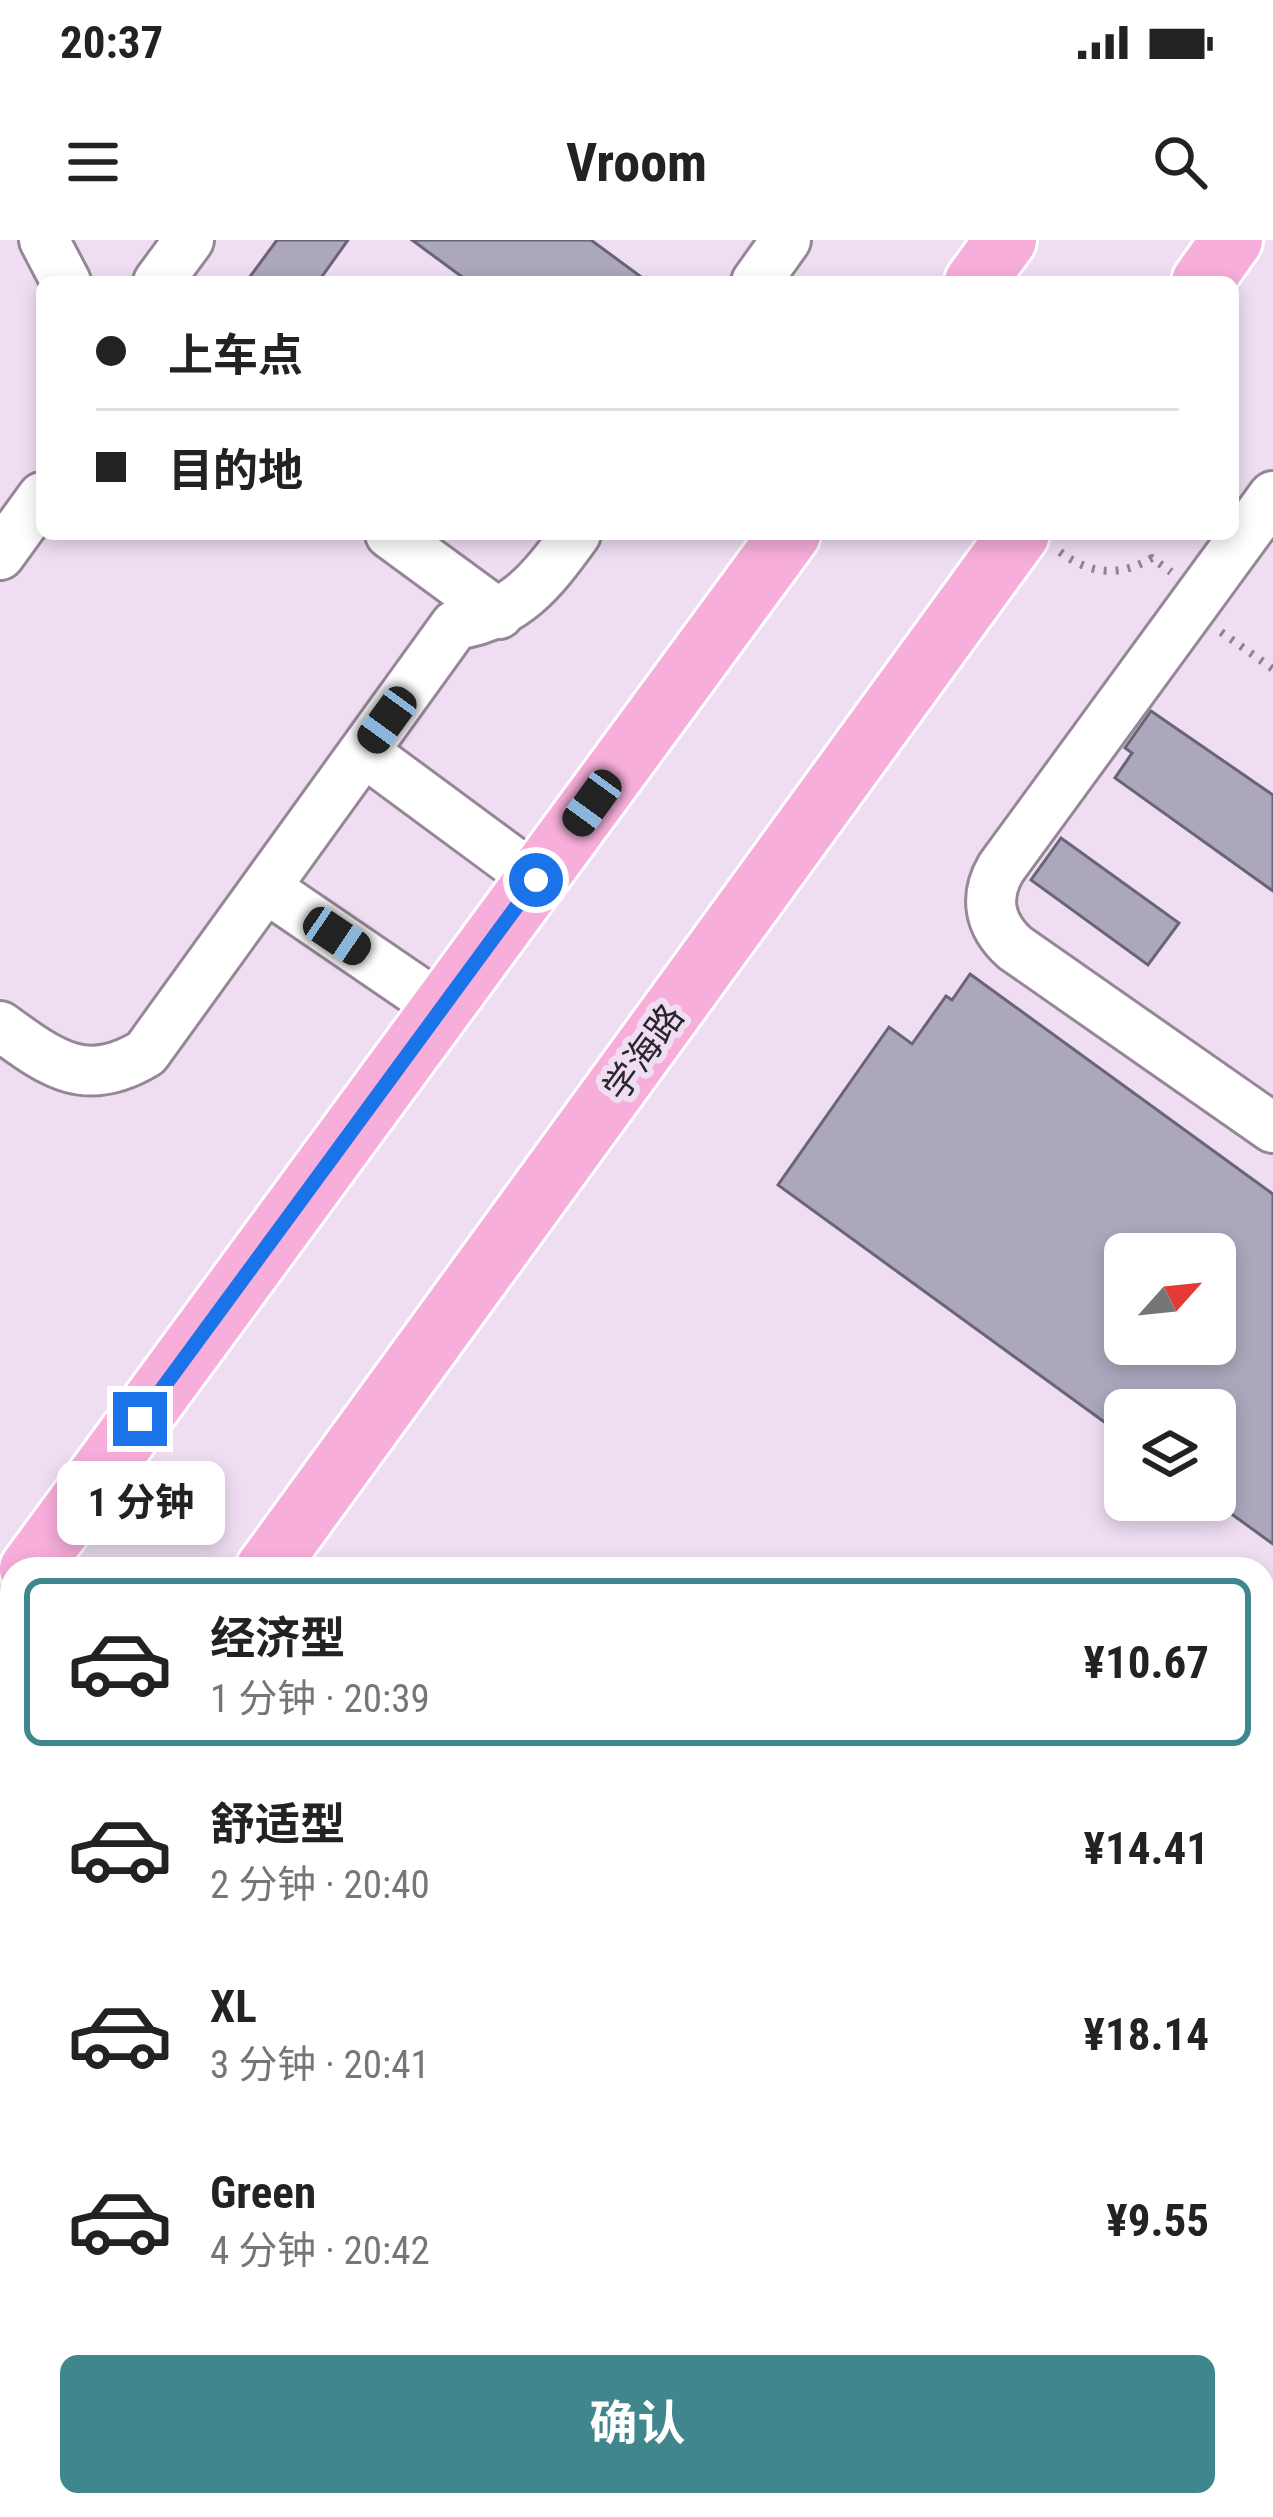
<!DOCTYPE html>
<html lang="zh">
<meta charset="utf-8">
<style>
:root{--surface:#fff;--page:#f2f2f2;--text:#222;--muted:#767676;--line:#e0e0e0;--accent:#3f868d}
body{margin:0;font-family:"Roboto Condensed","Noto Sans SC",sans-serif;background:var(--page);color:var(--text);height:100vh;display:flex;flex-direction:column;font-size:45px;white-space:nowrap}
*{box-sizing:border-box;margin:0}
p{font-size:39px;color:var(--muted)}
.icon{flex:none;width:66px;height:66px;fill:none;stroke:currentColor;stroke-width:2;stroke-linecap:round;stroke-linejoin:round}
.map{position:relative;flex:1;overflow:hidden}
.side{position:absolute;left:0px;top:1317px;width:1275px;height:960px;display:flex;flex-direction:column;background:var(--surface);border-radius:36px 36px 0 0;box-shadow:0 6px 18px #0003}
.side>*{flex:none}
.top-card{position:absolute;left:36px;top:36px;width:1203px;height:264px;border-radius:18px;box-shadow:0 6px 18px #0003;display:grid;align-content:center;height:264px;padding:0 60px;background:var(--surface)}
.needle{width:78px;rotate:63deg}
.fabs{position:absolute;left:1104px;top:993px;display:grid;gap:24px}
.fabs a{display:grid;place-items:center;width:132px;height:132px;border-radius:18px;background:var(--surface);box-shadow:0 6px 18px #0003;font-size:60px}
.end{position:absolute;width:54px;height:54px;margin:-27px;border:15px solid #1a73e8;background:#fff;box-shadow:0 0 0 6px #fff}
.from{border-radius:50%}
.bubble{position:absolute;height:84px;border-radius:18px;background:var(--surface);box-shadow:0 6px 18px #0003;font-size:39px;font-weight:700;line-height:84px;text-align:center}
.car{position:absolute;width:36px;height:72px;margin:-36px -18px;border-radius:15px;box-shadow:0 0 9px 3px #0007;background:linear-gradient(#222 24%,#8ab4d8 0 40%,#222 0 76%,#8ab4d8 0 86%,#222 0)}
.top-card b{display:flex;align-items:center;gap:42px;height:114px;font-size:45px}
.top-card b+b{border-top:3px solid var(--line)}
.top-card i{width:30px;height:30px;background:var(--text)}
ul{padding:21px 0 0;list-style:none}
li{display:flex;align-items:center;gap:36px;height:168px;margin:0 24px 18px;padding:0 36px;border:6px solid transparent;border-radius:18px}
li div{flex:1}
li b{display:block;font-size:45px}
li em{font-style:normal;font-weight:700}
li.on{border-color:var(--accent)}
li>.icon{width:108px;height:108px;stroke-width:1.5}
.primary-button{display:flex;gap:24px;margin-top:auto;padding:24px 60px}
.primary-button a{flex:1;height:138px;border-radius:18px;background:var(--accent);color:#fff;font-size:48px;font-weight:700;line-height:138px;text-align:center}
.status{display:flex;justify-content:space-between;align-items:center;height:84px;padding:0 60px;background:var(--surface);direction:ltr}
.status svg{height:33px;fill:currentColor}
header{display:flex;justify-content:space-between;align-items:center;height:156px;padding:0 60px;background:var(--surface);font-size:54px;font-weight:700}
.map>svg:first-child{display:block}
.building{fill:#ada7bd;stroke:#696477;stroke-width:3;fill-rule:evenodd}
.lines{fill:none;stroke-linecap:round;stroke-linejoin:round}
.minor-casing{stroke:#968698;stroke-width:54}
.major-casing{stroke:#fff;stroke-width:66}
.path{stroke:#8e8390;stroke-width:8;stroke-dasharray:3 9;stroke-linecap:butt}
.minor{stroke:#fff;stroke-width:48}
.major{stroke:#f7aeda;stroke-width:60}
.route{stroke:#1a73e8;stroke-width:15}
.labels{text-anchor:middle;stroke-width:12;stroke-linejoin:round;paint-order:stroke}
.street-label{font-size:36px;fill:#2b252c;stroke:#efdef2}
</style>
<div class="status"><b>20:37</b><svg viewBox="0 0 49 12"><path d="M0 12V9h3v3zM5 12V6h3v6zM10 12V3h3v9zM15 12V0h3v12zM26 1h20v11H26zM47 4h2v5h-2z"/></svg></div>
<header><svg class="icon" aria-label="menu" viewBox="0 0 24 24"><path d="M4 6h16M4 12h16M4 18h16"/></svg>Vroom<svg class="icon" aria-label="search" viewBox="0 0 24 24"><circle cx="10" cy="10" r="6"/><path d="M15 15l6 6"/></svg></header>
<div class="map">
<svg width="1273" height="2277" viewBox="0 0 1273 2277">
<rect width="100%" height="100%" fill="#efdef2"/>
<path class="building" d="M277,0H348L318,42H246Z
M412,0H591L648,42H469Z
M1151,471L1273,555V651L1115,538L1132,513L1125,508Z
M1061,598L1179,683L1148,725L1031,640Z
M970,734L1273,954V1304L1215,1262V1170H1125V1197L778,945L889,787L912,804L946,756L952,760ZM1125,1014H1215V1104H1125Z"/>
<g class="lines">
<g class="minor-casing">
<path id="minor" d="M44,0L66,42
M158,42L189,0
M756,42L786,0
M1273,256L1001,628C984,657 989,685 1015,708L1273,888
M390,294L499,374
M0,315L42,257
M364,512L536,639
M266,648L442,768
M0,786C51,823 85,850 146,813L455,385C515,376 542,341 576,294
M0,2054L12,2062
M323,2265L342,2277
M0,2269L13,2277
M151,2277L158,2265"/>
</g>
<g class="major-casing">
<path id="major" d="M975,42L1006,0
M1202,42L1232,0
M30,1329L790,294
M266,1329L1019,294
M0,1696L12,1679
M0,1793L12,1800
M775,2265L794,2277
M960,2265L979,2277"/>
</g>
<path class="path" d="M1060,312C1091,335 1119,337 1152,318L1171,332
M1221,392L1273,429"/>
<use href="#minor" class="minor"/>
<use href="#major" class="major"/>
</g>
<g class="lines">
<path class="route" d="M140,1179L536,640"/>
</g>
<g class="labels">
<g class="street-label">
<text transform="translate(643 812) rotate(-54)" y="13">学海路</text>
</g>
</g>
</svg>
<div class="fabs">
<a><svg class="needle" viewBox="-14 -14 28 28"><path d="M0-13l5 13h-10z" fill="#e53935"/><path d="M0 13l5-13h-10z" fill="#767676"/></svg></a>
<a><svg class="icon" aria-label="layers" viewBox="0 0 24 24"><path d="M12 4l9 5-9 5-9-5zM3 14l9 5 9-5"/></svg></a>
</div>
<i class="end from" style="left:536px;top:640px"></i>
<i class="end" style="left:140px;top:1179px"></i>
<div class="bubble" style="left:57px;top:1221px;width:168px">1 分钟</div>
<i class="car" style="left:387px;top:480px;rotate:216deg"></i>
<i class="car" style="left:592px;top:563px;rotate:216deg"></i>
<i class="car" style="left:337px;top:696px;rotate:124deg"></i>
<div class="top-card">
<b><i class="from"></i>上车点</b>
<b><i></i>目的地</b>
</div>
<section class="side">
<ul>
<li class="on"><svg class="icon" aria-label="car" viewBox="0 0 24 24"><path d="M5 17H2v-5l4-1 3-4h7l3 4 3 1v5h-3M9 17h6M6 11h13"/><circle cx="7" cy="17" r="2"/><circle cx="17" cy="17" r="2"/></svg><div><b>经济型</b><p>1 分钟 · 20:39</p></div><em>¥10.67</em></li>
<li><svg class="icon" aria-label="car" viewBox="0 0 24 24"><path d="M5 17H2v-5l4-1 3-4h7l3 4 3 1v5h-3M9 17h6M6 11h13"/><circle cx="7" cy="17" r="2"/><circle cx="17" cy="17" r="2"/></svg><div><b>舒适型</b><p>2 分钟 · 20:40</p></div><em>¥14.41</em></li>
<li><svg class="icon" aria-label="car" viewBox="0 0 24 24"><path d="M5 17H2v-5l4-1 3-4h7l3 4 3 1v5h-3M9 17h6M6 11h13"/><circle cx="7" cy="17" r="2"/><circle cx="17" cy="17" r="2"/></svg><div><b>XL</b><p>3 分钟 · 20:41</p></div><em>¥18.14</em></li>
<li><svg class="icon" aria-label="car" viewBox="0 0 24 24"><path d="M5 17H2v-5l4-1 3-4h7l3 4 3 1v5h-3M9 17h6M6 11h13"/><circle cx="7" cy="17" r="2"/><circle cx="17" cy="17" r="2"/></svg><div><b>Green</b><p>4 分钟 · 20:42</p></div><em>¥9.55</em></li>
</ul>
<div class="primary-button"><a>确认</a></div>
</section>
</div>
